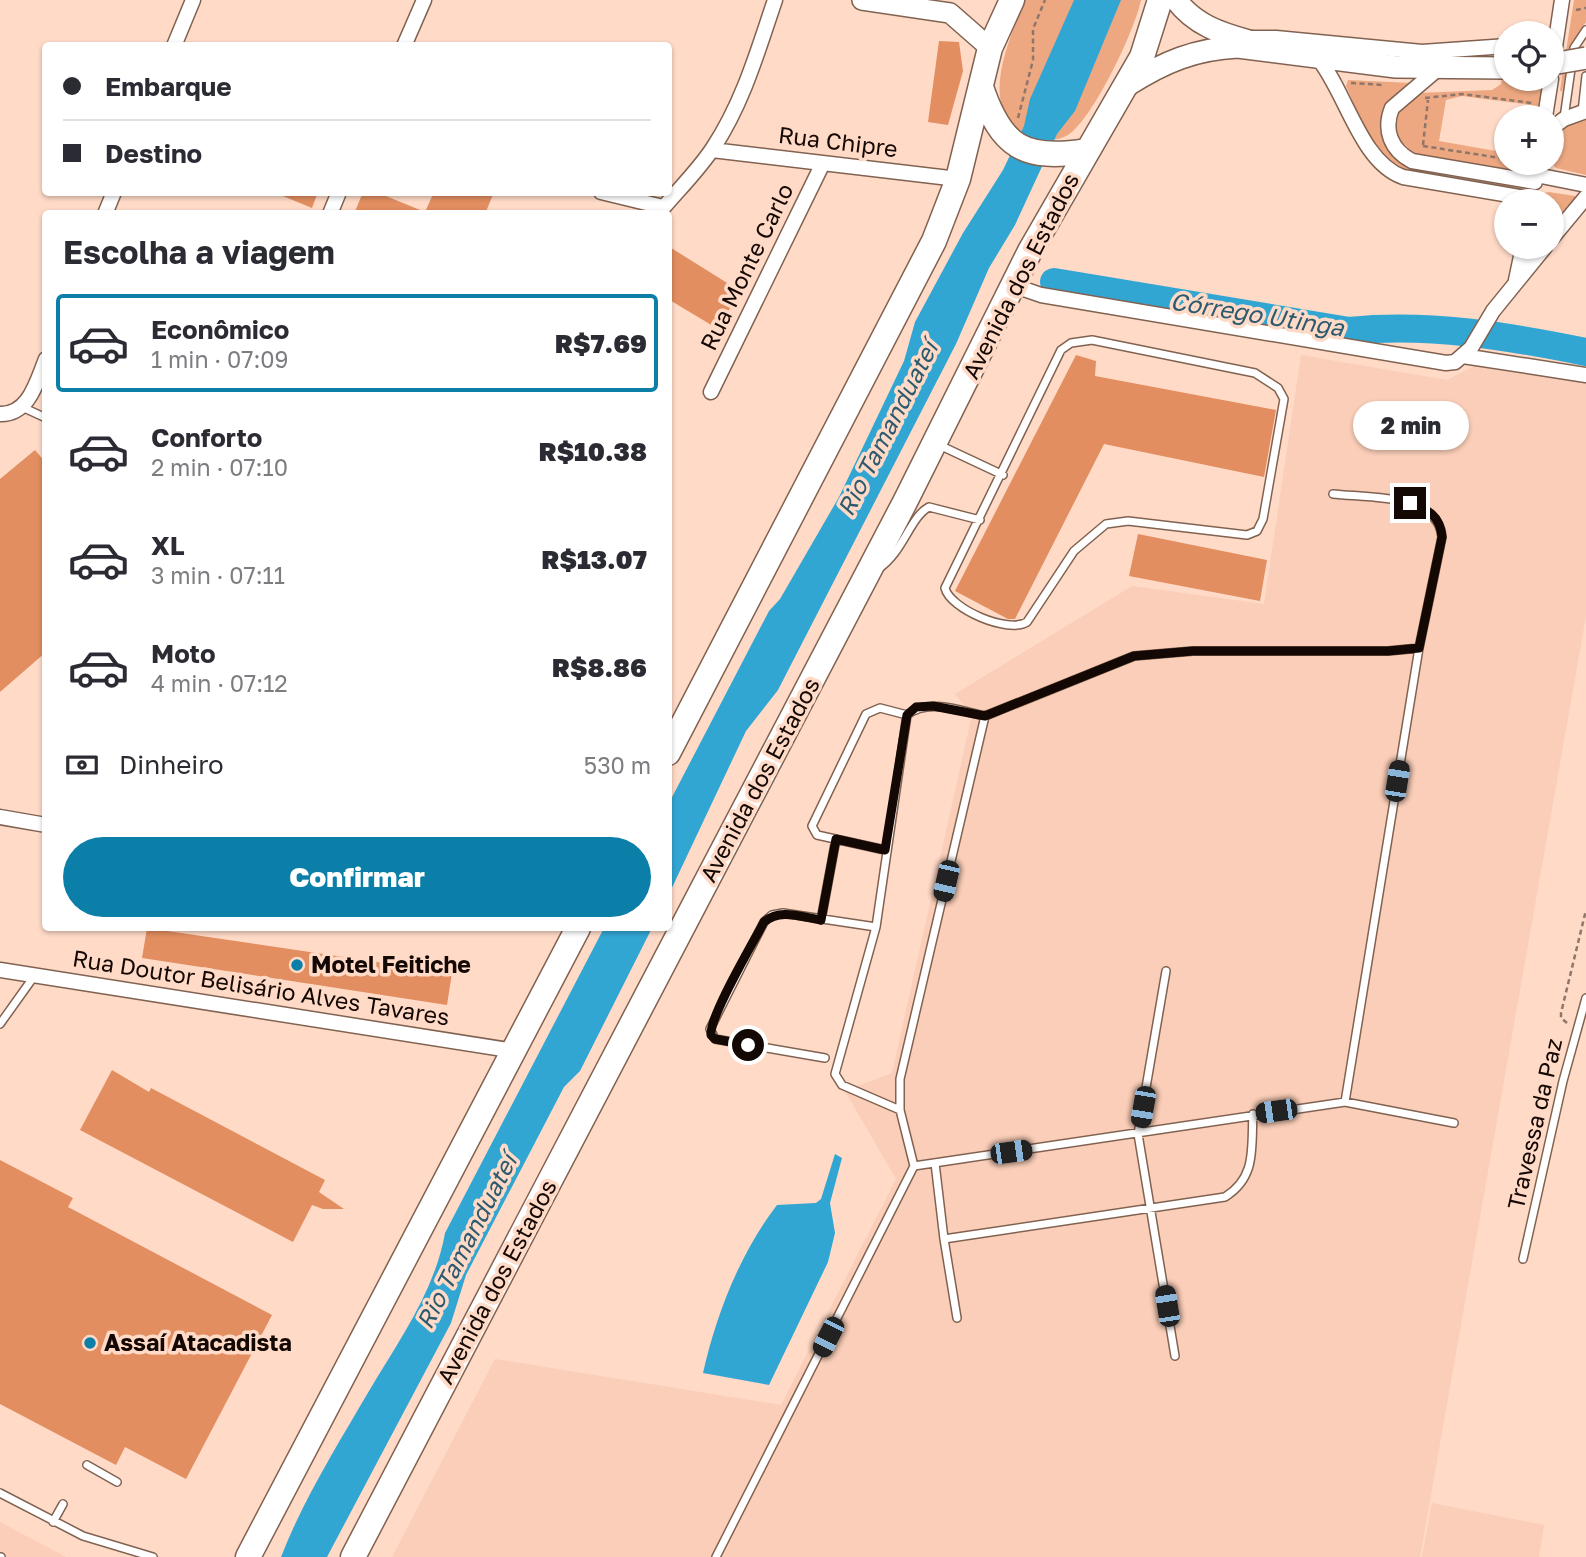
<!DOCTYPE html>
<html lang="pt">
<meta charset="utf-8">
<style>
:root{--surface:#fff;--page:#f2f2f3;--text:#2b2b33;--muted:#7c7c81;--line:#e1e1e2;--accent:#0b7fa7}
body{margin:0;font-family:"Golos Text",sans-serif;background:var(--page);color:var(--text);height:100vh;display:flex;flex-direction:column;font-size:26px;white-space:nowrap}
*{box-sizing:border-box;margin:0}
p{font-size:23px;color:var(--muted)}
.icon{flex:none;width:38px;height:38px;fill:none;stroke:currentColor;stroke-width:2;stroke-linecap:round;stroke-linejoin:round}
.map{position:relative;flex:1;overflow:hidden}
.panel{position:absolute;left:42px;top:210px;width:630px;height:721px;display:flex;flex-direction:column;background:var(--surface);border-radius:7px;box-shadow:0 2px 5px #0004}
.panel>*{flex:none}
.banner{position:absolute;left:42px;top:42px;width:630px;height:154px;border-radius:7px;box-shadow:0 2px 5px #0004;display:grid;align-content:center;height:154px;padding:0 21px;background:var(--surface)}
.tools{position:absolute;left:1494px;top:21px;display:grid;gap:14px}
.tools a{display:grid;place-items:center;width:70px;height:70px;border-radius:50%;background:var(--surface);box-shadow:0 2px 5px #0004;font-size:35px}
.end{position:absolute;width:32px;height:32px;margin:-16px;border:9px solid #140804;background:#fff;box-shadow:0 0 0 4px #fff}
.from{border-radius:50%}
.bubble{position:absolute;height:49px;border-radius:24px;background:var(--surface);box-shadow:0 2px 5px #0004;font-size:23px;font-weight:800;line-height:49px;text-align:center}
.car{position:absolute;width:21px;height:42px;margin:-21px -10px;border-radius:9px;box-shadow:0 0 5px 2px #0007;background:linear-gradient(#222 24%,#8ab4d8 0 40%,#222 0 76%,#8ab4d8 0 86%,#222 0)}
.banner b{display:flex;align-items:center;gap:24px;height:66px;font-size:26px}
.banner b+b{border-top:2px solid var(--line)}
.banner i{width:18px;height:18px;background:var(--text)}
ul{padding:0;list-style:none}
li{display:flex;align-items:center;gap:21px;height:98px;margin:0 14px 10px;padding:0 7px;border:4px solid transparent;border-radius:7px}
li div{flex:1}
li b{display:block;font-size:26px}
li em{font-style:normal;font-weight:800}
li.active{border-color:var(--accent)}
li>.icon{width:63px;height:63px;stroke-width:1.5}
h2{padding:0 21px;font-size:32px;line-height:84px}
.pay{display:flex;align-items:center;gap:18px;height:77px;padding:0 21px;font-size:26px}
.pay p{margin-inline-start:auto}
.primary-button{display:flex;gap:14px;margin-top:auto;padding:14px 21px}
.primary-button a{flex:1;height:80px;border-radius:42px;background:var(--accent);color:#fff;font-size:28px;font-weight:800;line-height:80px;text-align:center}
.map>svg:first-child{display:block}
.built{fill:#faceb8}
.green{fill:#eda882}
.water{fill:#32a6d3}
.lines{fill:none;stroke-linecap:round;stroke-linejoin:round}
.river{stroke:#32a6d3;stroke-width:28}
.building{fill:#e28e60}
.lane-casing{stroke:#816251;stroke-width:10}
.street-casing{stroke:#816251;stroke-width:17}
.secondary-casing{stroke:#816251;stroke-width:22}
.primary-casing{stroke:#816251;stroke-width:24}
.highway-casing{stroke:#816251;stroke-width:27}
.path{stroke:#8f766a;stroke-width:2.5;stroke-dasharray:5 3.5;stroke-linecap:butt}
.lane{stroke:#fff;stroke-width:7}
.street{stroke:#fff;stroke-width:14}
.secondary{stroke:#fff;stroke-width:19}
.primary{stroke:#fff;stroke-width:21}
.highway{stroke:#fff;stroke-width:24}
.primary-bridge-casing{stroke:#816251;stroke-width:24;stroke-linecap:butt}
.primary-bridge{stroke:#fff;stroke-width:21}
.route{stroke:#140804;stroke-width:9}
.poi-dot{fill:#0b7fa7;stroke:#ffdac7;stroke-width:2.5}
.labels{text-anchor:middle;stroke-width:7;stroke-linejoin:round;paint-order:stroke}
.street-label{font-size:23px;fill:#140804;stroke:#ffdac7}
.poi-label{font-size:23px;font-weight:bold;fill:#140804;stroke:#ffdac7;text-anchor:start}
.water-label{font-size:24px;font-style:italic;fill:#2c5a6e;stroke:#ffdac7}
</style>
<div class="map">
<svg width="1586" height="1557" viewBox="0 0 1586 1557">
<rect width="100%" height="100%" fill="#ffdac7"/>
<path class="built" d="M1301,355L1447,380L1476,365L1586,383V616L1420,1557H392L495,1359L781,1405L896,1179L845,1091L892,1073L972,715L955,694L1132,586L1264,604Z
M1432,1503L1544,1525L1539,1557H1422Z
M0,1522L66,1557H0Z"/>
<path class="green" d="M1025,0H1141C1135,30 1093,119 1068,135C1055,143 1040,139 1027,134C975,111 1010,38 1025,0Z
M1574,0H1586V22L1573,42L1562,92L1560,90Z
M1507,58V79H1544L1540,111L1531,105L1462,96L1446,100L1439,141L1507,153V163H1532L1531,169L1526,172L1414,154L1397,137L1395,125L1399,109L1419,93L1492,90L1501,84Z
M1348,80L1412,83C1396,93 1383,105 1382,125C1379,178 1475,179 1513,186L1512,189L1405,171C1372,156 1360,116 1346,86Z
M1586,118V175L1556,168L1552,164C1557,133 1555,129 1586,118Z
M1549,192L1575,196L1577,199L1552,229V201H1542L1544,193Z"/>
<path class="water" d="M1074,0H1121L1075,111L1057,134L1015,225L989,268L956,344L778,690L746,731L669,894V803L769,611L780,599L839,497L904,361L915,322L963,233L1003,170L1024,126L1030,99Z
M604,928H652L580,1071L564,1087L466,1275L451,1323L327,1557H281C303,1500 338,1444 369,1391C398,1342 435,1291 445,1233Z
M835,1154L842,1158L830,1203L835,1233L828,1262L769,1385L703,1373C716,1315 740,1253 777,1205L816,1203L821,1199Z"/>
<g class="lines">
<path class="river" d="M1054,282L1349,331C1430,323 1507,336 1586,352"/>
</g>
<path class="building" d="M939,41L959,42L963,71L948,125L928,122Z
M273,192H318L312,208Z
M363,192H376L425,212L434,192H494L485,214H354Z
M668,246L740,291L718,329L668,299Z
M1076,355L1096,361L1095,376L1276,410L1264,477L1104,444L1015,619H1008L955,591Z
M35,450L46,463V652L0,692V479Z
M1138,534L1267,560L1260,601L1129,576Z
M147,928L452,973L447,1005L142,958Z
M112,1070L149,1092L151,1088L325,1180L319,1192L344,1209H323L312,1205L293,1242L80,1130Z
M0,1160L73,1198L68,1207L272,1315L186,1479L125,1447L116,1465L0,1404Z"/>
<g class="lines">
<g class="lane-casing">
<path id="lane" d="M1582,112L1586,76
M1564,118L1574,48L1586,30
M1092,340L1255,373L1278,388L1284,399L1263,519L1257,531L1247,535L1128,521L1106,524L1074,551L1027,622C1008,634 950,609 945,588L1061,350L1071,343Z
M22,407L46,418
M937,444L1003,475
M878,569C903,553 910,517 929,507L980,520
M885,850L817,835L812,826L866,714L880,708L907,715
M821,920L836,839
M1166,971L1138,1134L1175,1356
M0,1024L35,975
M825,1058L715,1039L710,1029L764,922L772,915L783,913L876,927
M1345,1102L1419,648
M900,1110L842,1085L835,1074L876,927L907,715C928,698 961,711 985,716
M935,1163L944,1239L1225,1197C1257,1177 1251,1148 1253,1114
M914,1166L1345,1102L1454,1123
M944,1239L957,1318
M1523,1259L1563,1081L1586,998
M87,1465L117,1482
M0,1493L83,1536L153,1557
M53,1522L63,1504
M0,1557H1
M716,1557L914,1166L900,1110V1079L985,716L1134,656L1193,651H1388L1419,648L1442,537C1438,493 1367,498 1333,494"/>
</g>
<g class="street-casing">
<path id="street" d="M1240,38H1276L1422,52L1507,46
M174,46L193,0
M404,46L424,0
M1317,57C1346,91 1360,162 1403,177L1532,199
M1552,67L1562,0
M1439,68L1392,108C1383,130 1391,150 1412,161L1535,182
M1545,117L1551,79
M1552,128L1564,119L1586,111
M712,150L958,179
M1536,175L1586,185
M601,192L663,207
M105,214L114,192
M330,214L339,192
M658,214C676,192 698,171 713,148C743,103 758,50 775,0
M1552,238L1586,197
M1516,280L1523,247
M1012,285L1041,295L1446,363L1455,362L1471,348L1493,311L1545,247
M1463,356L1586,375
M711,392L823,163
M0,414C29,415 37,381 46,359
M0,817L46,825
M0,970L515,1051"/>
</g>
<g class="secondary-casing">
<path id="secondary" d="M862,0L950,13L990,48"/>
</g>
<g class="primary-casing">
<path id="primary" d="M1176,0C1195,25 1220,33 1249,41
M1128,85C1164,62 1195,49 1238,47L1396,67L1507,68"/>
</g>
<g class="highway-casing">
<path id="highway" d="M981,87C1001,147 1024,161 1086,151
M668,753L934,241L958,179L990,48L1012,0
M248,1557L578,928
M353,1557L905,502L1030,251L1142,57L1160,0"/>
</g>
<path class="path" d="M1576,10L1586,8
M1351,83L1383,85
M1425,98L1462,94L1532,103
M1018,118L1033,60V29L1045,0
M1423,145L1428,100
M1423,146L1507,159
M1567,1023L1561,1018V1013L1586,910"/>
<use href="#lane" class="lane"/>
<use href="#street" class="street"/>
<use href="#secondary" class="secondary"/>
<use href="#primary" class="primary"/>
<use href="#highway" class="highway"/>
<g class="primary-bridge-casing">
<path id="primary-bridge" d="M1552,64L1586,58"/>
</g>
<use href="#primary-bridge" class="primary-bridge"/>
</g>
<g class="lines">
<path class="route" d="M748,1045L715,1039L711,1035C709,1017 753,943 764,922C780,908 801,917 821,920L836,839L885,850L907,715L916,707L933,706L985,716L1134,656L1193,651H1388L1419,648L1442,537C1440,515 1428,510 1410,503"/>
</g>
<g class="poi-dot">
<circle cx="297" cy="965" r="7"/>
<circle cx="90" cy="1343" r="7"/>
</g>
<g class="labels">
<g class="street-label">
<text transform="translate(838 142) rotate(7)" y="8">Rua Chipre</text>
<text transform="translate(747 267) rotate(-64)" y="8">Rua Monte Carlo</text>
<text transform="translate(1021 276) rotate(-63)" y="8">Avenida dos Estados</text>
<text transform="translate(760 780) rotate(-62)" y="8">Avenida dos Estados</text>
<text transform="translate(261 988) rotate(9)" y="8">Rua Doutor Belisário Alves Tavares</text>
<text transform="translate(1535 1124) rotate(-77)" y="8">Travessa da Paz</text>
<text transform="translate(497 1282) rotate(-62)" y="8">Avenida dos Estados</text>
</g>
<g class="poi-label">
<text x="311" y="973">Motel Feitiche</text>
<text x="104" y="1351">Assaí Atacadista</text>
</g>
<g class="water-label">
<text transform="translate(1257 315) rotate(9)" y="8">Córrego Utinga</text>
<text transform="translate(888 429) rotate(-63)" y="8">Rio Tamanduateí</text>
<text transform="translate(467 1242) rotate(-63)" y="8">Rio Tamanduateí</text>
</g>
</g>
</svg>
<div class="tools">
<a><svg class="icon" aria-label="locate" viewBox="0 0 24 24"><circle cx="12" cy="12" r="6"/><path d="M12 2v4M12 18v4M2 12h4M18 12h4"/></svg></a>
<a>+</a>
<a>−</a>
</div>
<i class="end from" style="left:748px;top:1045px"></i>
<i class="end" style="left:1410px;top:503px"></i>
<div class="bubble" style="left:1353px;top:401px;width:116px">2 min</div>
<i class="car" style="left:1397px;top:781px;rotate:9deg"></i>
<i class="car" style="left:946px;top:881px;rotate:193deg"></i>
<i class="car" style="left:1143px;top:1107px;rotate:190deg"></i>
<i class="car" style="left:1276px;top:1111px;rotate:262deg"></i>
<i class="car" style="left:1011px;top:1152px;rotate:82deg"></i>
<i class="car" style="left:1167px;top:1306px;rotate:351deg"></i>
<i class="car" style="left:828px;top:1337px;rotate:207deg"></i>
<div class="banner">
<b><i class="from"></i>Embarque</b>
<b><i></i>Destino</b>
</div>
<section class="panel">
<h2>Escolha a viagem</h2>
<ul>
<li class="active"><svg class="icon" aria-label="car" viewBox="0 0 24 24"><path d="M5 17H2v-5l4-1 3-4h7l3 4 3 1v5h-3M9 17h6M6 11h13"/><circle cx="7" cy="17" r="2"/><circle cx="17" cy="17" r="2"/></svg><div><b>Econômico</b><p>1 min · 07:09</p></div><em>R$7.69</em></li>
<li><svg class="icon" aria-label="car" viewBox="0 0 24 24"><path d="M5 17H2v-5l4-1 3-4h7l3 4 3 1v5h-3M9 17h6M6 11h13"/><circle cx="7" cy="17" r="2"/><circle cx="17" cy="17" r="2"/></svg><div><b>Conforto</b><p>2 min · 07:10</p></div><em>R$10.38</em></li>
<li><svg class="icon" aria-label="car" viewBox="0 0 24 24"><path d="M5 17H2v-5l4-1 3-4h7l3 4 3 1v5h-3M9 17h6M6 11h13"/><circle cx="7" cy="17" r="2"/><circle cx="17" cy="17" r="2"/></svg><div><b>XL</b><p>3 min · 07:11</p></div><em>R$13.07</em></li>
<li><svg class="icon" aria-label="car" viewBox="0 0 24 24"><path d="M5 17H2v-5l4-1 3-4h7l3 4 3 1v5h-3M9 17h6M6 11h13"/><circle cx="7" cy="17" r="2"/><circle cx="17" cy="17" r="2"/></svg><div><b>Moto</b><p>4 min · 07:12</p></div><em>R$8.86</em></li>
</ul>
<div class="pay"><svg class="icon" aria-label="cash" viewBox="0 0 24 24"><path d="M3 7h18v10H3z"/><circle cx="12" cy="12" r="2"/></svg>Dinheiro<p>530 m</p></div>
<div class="primary-button"><a>Confirmar</a></div>
</section>
</div>
